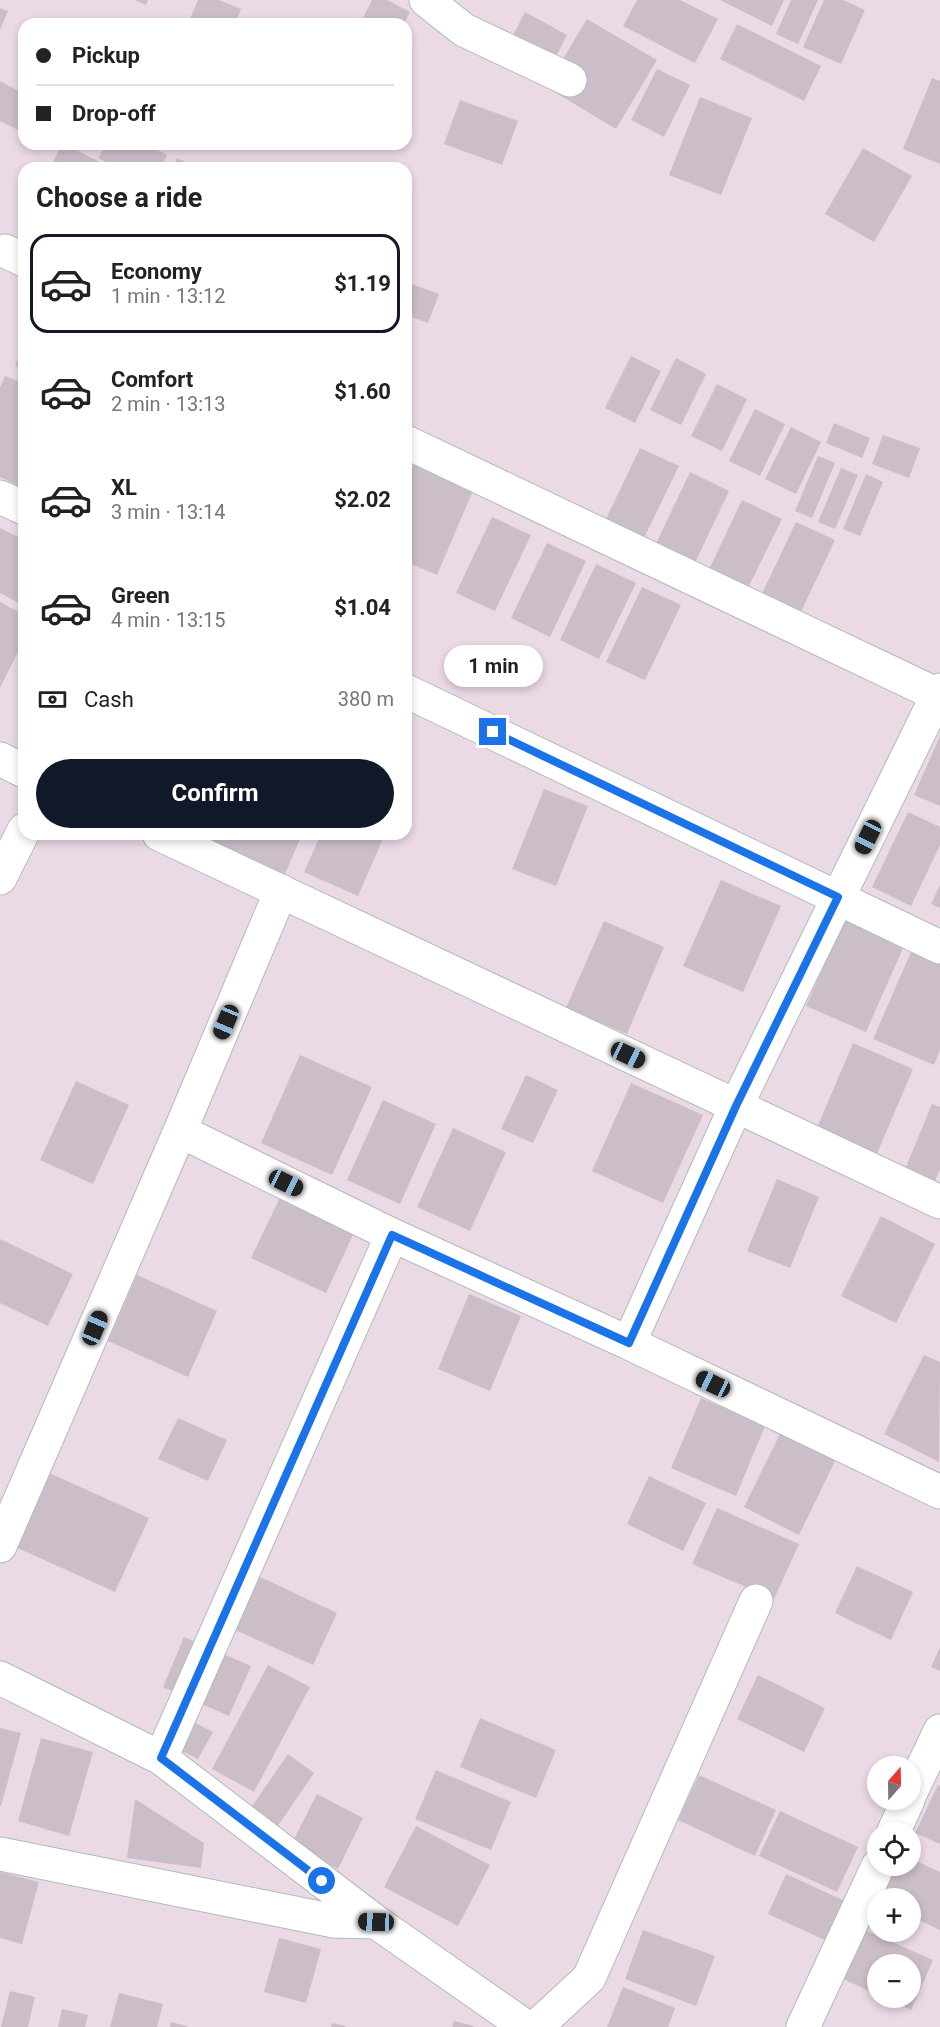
<!DOCTYPE html>
<meta charset="utf-8">
<style>
:root{--surface:#fff;--page:#f6f6f6;--text:#222;--muted:#767676;--line:#e0e0e0;--accent:#111827}
body{margin:0;font-family:Roboto,sans-serif;background:var(--page);color:var(--text);height:100vh;display:flex;flex-direction:column;font-size:22px;white-space:nowrap}
*{box-sizing:border-box;margin:0}
p{font-size:20px;color:var(--muted)}
.icon{flex:none;width:33px;height:33px;fill:none;stroke:currentColor;stroke-width:2;stroke-linecap:round;stroke-linejoin:round}
.map{position:relative;flex:1;overflow:hidden}
.details{position:absolute;left:18px;top:162px;width:394px;height:678px;display:flex;flex-direction:column;background:var(--surface);border-radius:18px;box-shadow:0 3px 9px #0003}
.details>*{flex:none}
.guide{position:absolute;left:18px;top:18px;width:394px;height:132px;border-radius:18px;box-shadow:0 3px 9px #0003;display:grid;align-content:center;height:132px;padding:0 18px;background:var(--surface)}
.needle{width:39px;rotate:20deg}
.controls{position:absolute;left:867px;top:1756px;display:grid;gap:12px}
.controls a{display:grid;place-items:center;width:54px;height:54px;border-radius:50%;background:var(--surface);box-shadow:0 3px 9px #0003;font-size:30px}
.end{position:absolute;width:27px;height:27px;margin:-14px;border:8px solid #1a73e8;background:#fff;box-shadow:0 0 0 3px #fff}
.from{border-radius:50%}
.bubble{position:absolute;height:42px;border-radius:21px;background:var(--surface);box-shadow:0 3px 9px #0003;font-size:20px;font-weight:700;line-height:42px;text-align:center}
.car{position:absolute;width:18px;height:36px;margin:-18px -9px;border-radius:8px;box-shadow:0 0 4px 2px #0007;background:linear-gradient(#222 24%,#8ab4d8 0 40%,#222 0 76%,#8ab4d8 0 86%,#222 0)}
.guide b{display:flex;align-items:center;gap:21px;height:57px;font-size:22px}
.guide b+b{border-top:2px solid var(--line)}
.guide i{width:15px;height:15px;background:var(--text)}
ul{padding:0;list-style:none}
li{display:flex;align-items:center;gap:18px;height:99px;margin:0 12px 9px;padding:0 6px;border:3px solid transparent;border-radius:18px}
li div{flex:1}
li b{display:block;font-size:22px}
li em{font-style:normal;font-weight:700}
li.active{border-color:var(--accent)}
li>.icon{width:54px;height:54px;stroke-width:1.5}
h2{padding:0 18px;font-size:27px;line-height:72px}
.pay{display:flex;align-items:center;gap:15px;height:66px;padding:0 18px;font-size:22px}
.pay p{margin-inline-start:auto}
.primary-button{display:flex;gap:12px;margin-top:auto;padding:12px 18px}
.primary-button a{flex:1;height:69px;border-radius:36px;background:var(--accent);color:#fff;font-size:24px;font-weight:700;line-height:69px;text-align:center}
.map>svg:first-child{display:block}
.building{fill:#ccbec8}
.lines{fill:none;stroke-linecap:round;stroke-linejoin:round}
.minor-casing{stroke:#adbdb6;stroke-width:35}
.minor{stroke:#fff;stroke-width:33}
.route{stroke:#1a73e8;stroke-width:8}
</style>
<div class="map">
<svg width="940" height="2027" viewBox="0 0 940 2027">
<rect width="100%" height="100%" fill="#ebd9e5"/>
<path class="building" d="M134,0H148L146,5Z
M198,0H219L241,9L235,24H203L190,19Z
M372,0H387L410,12L404,24H360Z
M637,0H680L718,19L695,63L623,26Z
M720,0H784L772,26Z
M791,0H818L798,44L776,34Z
M824,0H843L865,10L841,64L803,47Z
M0,8L8,11L0,30Z
M525,12L567,35L552,65L509,43Z
M182,18L196,24H179Z
M587,19L657,60L616,129L546,87Z
M737,24L821,66L804,101L720,59Z
M657,69L690,85L664,137L631,120Z
M932,78L940,81V164L903,149Z
M0,81L24,94V133L0,121Z
M700,97L752,118L721,195L669,175Z
M460,100L518,121L502,165L444,144Z
M62,144H64L112,168H50Z
M106,144H146L167,155L161,168H118L98,158Z
M863,148L912,176L874,242L825,214Z
M177,158L200,168H173Z
M406,282L439,294L428,323L406,315Z
M24,346V370L15,366Z
M631,356L661,371L635,423L605,408Z
M676,358L706,374L681,425L650,410Z
M5,376L24,384V488L0,477V387Z
M717,384L747,399L722,451L691,436Z
M755,409L785,424L760,476L729,461Z
M834,423L870,438L862,458L826,443Z
M791,427L821,442L796,494L765,479Z
M883,435L920,448L909,478L872,464Z
M640,448L679,466L642,542L604,523Z
M818,456L835,463L812,518L795,511Z
M414,462L474,488L437,575L406,562V479Z
M841,468L858,475L835,529L818,522Z
M690,472L729,491L693,567L654,548Z
M866,474L883,482L860,536L843,529Z
M742,500L782,519L745,594L706,576Z
M492,517L531,535L495,611L456,593Z
M796,522L835,540L799,616L760,598Z
M0,528L24,540V598L21,604L0,593Z
M547,543L586,561L550,637L511,618Z
M596,564L636,583L599,659L560,640Z
M642,587L681,605L645,680L606,662Z
M0,602L24,615V640L0,688Z
M940,736V806L914,795Z
M544,789L588,806L556,886L512,869Z
M908,812L940,827V845L911,906L872,887Z
M198,834H302L285,874Z
M321,834H385L358,896L304,872Z
M721,880L781,906L743,992L683,966Z
M940,885V908L931,904Z
M844,920L904,946L866,1032L806,1006Z
M604,921L664,947L627,1034L566,1008Z
M911,952L940,964V1050L934,1065L873,1039Z
M853,1043L913,1069L876,1156L816,1130Z
M300,1055L372,1087L332,1175L261,1143Z
M526,1075L558,1090L533,1143L501,1129Z
M76,1081L129,1105L93,1184L40,1160Z
M631,1083L703,1115L663,1203L592,1171Z
M383,1100L436,1124L400,1204L347,1180Z
M932,1104L940,1107V1169L933,1186L903,1174Z
M453,1128L506,1152L470,1231L417,1207Z
M777,1179L819,1197L790,1268L747,1251Z
M284,1189L358,1224L326,1293L251,1258Z
M881,1216L935,1244L896,1323L841,1296Z
M0,1239L73,1274L48,1326L0,1303Z
M137,1275L217,1311L188,1377L108,1341Z
M469,1294L521,1316L490,1391L438,1369Z
M924,1355L940,1362L939,1462L884,1434Z
M701,1398L765,1426L736,1496L671,1468Z
M178,1418L227,1440L208,1481L158,1459Z
M783,1428L838,1455L799,1535L744,1507Z
M27,1463L149,1518L115,1592L0,1540Z
M649,1476L706,1503L683,1551L627,1524Z
M717,1508L799,1544L774,1599L692,1564Z
M857,1566L913,1592L891,1640L835,1613Z
M258,1576L337,1613L313,1665L233,1629Z
M184,1637L251,1666L229,1716L163,1687Z
M940,1647V1671L931,1667Z
M268,1665L310,1687L254,1792L212,1769Z
M758,1675L825,1708L804,1752L737,1719Z
M169,1709L213,1732L198,1759L154,1737Z
M480,1718L556,1750L536,1798L460,1767Z
M0,1728L21,1733L1,1806L0,1805Z
M41,1738L93,1752L69,1836L18,1821Z
M288,1754L314,1773L273,1833L246,1815Z
M436,1770L511,1802L491,1850L415,1819Z
M699,1775L776,1810L755,1856L678,1820Z
M938,1785L940,1786V1844L915,1833Z
M317,1794L363,1818L338,1869L291,1845Z
M135,1799L204,1843L201,1868L127,1858Z
M780,1811L858,1847L837,1892L759,1856Z
M416,1826L490,1865L458,1926L384,1887Z
M910,1858L940,1872V1930L910,1916V1899H877L892,1866H910Z
M0,1872L39,1882L22,1944L0,1938Z
M786,1874L847,1902L829,1942L768,1914Z
M643,1930L715,1956L696,2006L625,1979Z
M865,1930L933,1960L911,2010L885,1998H910V1965H878V1995L843,1979Z
M279,1938L321,1949L306,2003L264,1992Z
M623,1987L675,2008L668,2027H607Z
M10,1991L35,1997L28,2027H1Z
M119,1993L163,2004L157,2027H110Z
M62,2009L88,2015L85,2027H58Z
M454,2021L474,2026V2027H452Z
M171,2022L187,2026L186,2027H170Z
M332,2023L346,2026V2027H331Z"/>
<g class="lines">
<g class="minor-casing">
<path id="minor" d="M426,0L464,30L570,80
M5,251L24,260
M406,442L940,696
M0,497L24,508
M940,690L736,1106L629,1343L940,1492
M406,691L940,947
M0,759L24,771
M159,834L940,1202
M0,878L24,830
M180,1131L392,1235L629,1343
M0,1546L180,1131L281,891
M0,1678L161,1758L376,1922L526,2027
M161,1758L392,1235
M910,1794L940,1731
M893,1833L908,1800
M0,1854L334,1921L376,1922
M536,2027L589,1978L756,1601
M803,2027L878,1866"/>
</g>
<use href="#minor" class="minor"/>
</g>
<g class="lines">
<path class="route" d="M322,1881L161,1758L392,1235L629,1343L736,1106L838,897L493,732"/>
</g>
</svg>
<div class="controls">
<a><svg class="needle" viewBox="-14 -14 28 28"><path d="M0-13l5 13h-10z" fill="#e53935"/><path d="M0 13l5-13h-10z" fill="#767676"/></svg></a>
<a><svg class="icon" aria-label="locate" viewBox="0 0 24 24"><circle cx="12" cy="12" r="6"/><path d="M12 2v4M12 18v4M2 12h4M18 12h4"/></svg></a>
<a>+</a>
<a>−</a>
</div>
<i class="end from" style="left:322px;top:1881px"></i>
<i class="end" style="left:493px;top:732px"></i>
<div class="bubble" style="left:444px;top:645px;width:99px">1 min</div>
<i class="car" style="left:868px;top:837px;rotate:206deg"></i>
<i class="car" style="left:226px;top:1022px;rotate:203deg"></i>
<i class="car" style="left:628px;top:1055px;rotate:115deg"></i>
<i class="car" style="left:286px;top:1183px;rotate:116deg"></i>
<i class="car" style="left:95px;top:1328px;rotate:23deg"></i>
<i class="car" style="left:713px;top:1384px;rotate:295deg"></i>
<i class="car" style="left:376px;top:1922px;rotate:272deg"></i>
<div class="guide">
<b><i class="from"></i>Pickup</b>
<b><i></i>Drop-off</b>
</div>
<section class="details">
<h2>Choose a ride</h2>
<ul>
<li class="active"><svg class="icon" aria-label="car" viewBox="0 0 24 24"><path d="M5 17H2v-5l4-1 3-4h7l3 4 3 1v5h-3M9 17h6M6 11h13"/><circle cx="7" cy="17" r="2"/><circle cx="17" cy="17" r="2"/></svg><div><b>Economy</b><p>1 min · 13:12</p></div><em>$1.19</em></li>
<li><svg class="icon" aria-label="car" viewBox="0 0 24 24"><path d="M5 17H2v-5l4-1 3-4h7l3 4 3 1v5h-3M9 17h6M6 11h13"/><circle cx="7" cy="17" r="2"/><circle cx="17" cy="17" r="2"/></svg><div><b>Comfort</b><p>2 min · 13:13</p></div><em>$1.60</em></li>
<li><svg class="icon" aria-label="car" viewBox="0 0 24 24"><path d="M5 17H2v-5l4-1 3-4h7l3 4 3 1v5h-3M9 17h6M6 11h13"/><circle cx="7" cy="17" r="2"/><circle cx="17" cy="17" r="2"/></svg><div><b>XL</b><p>3 min · 13:14</p></div><em>$2.02</em></li>
<li><svg class="icon" aria-label="car" viewBox="0 0 24 24"><path d="M5 17H2v-5l4-1 3-4h7l3 4 3 1v5h-3M9 17h6M6 11h13"/><circle cx="7" cy="17" r="2"/><circle cx="17" cy="17" r="2"/></svg><div><b>Green</b><p>4 min · 13:15</p></div><em>$1.04</em></li>
</ul>
<div class="pay"><svg class="icon" aria-label="cash" viewBox="0 0 24 24"><path d="M3 7h18v10H3z"/><circle cx="12" cy="12" r="2"/></svg>Cash<p>380 m</p></div>
<div class="primary-button"><a>Confirm</a></div>
</section>
</div>
